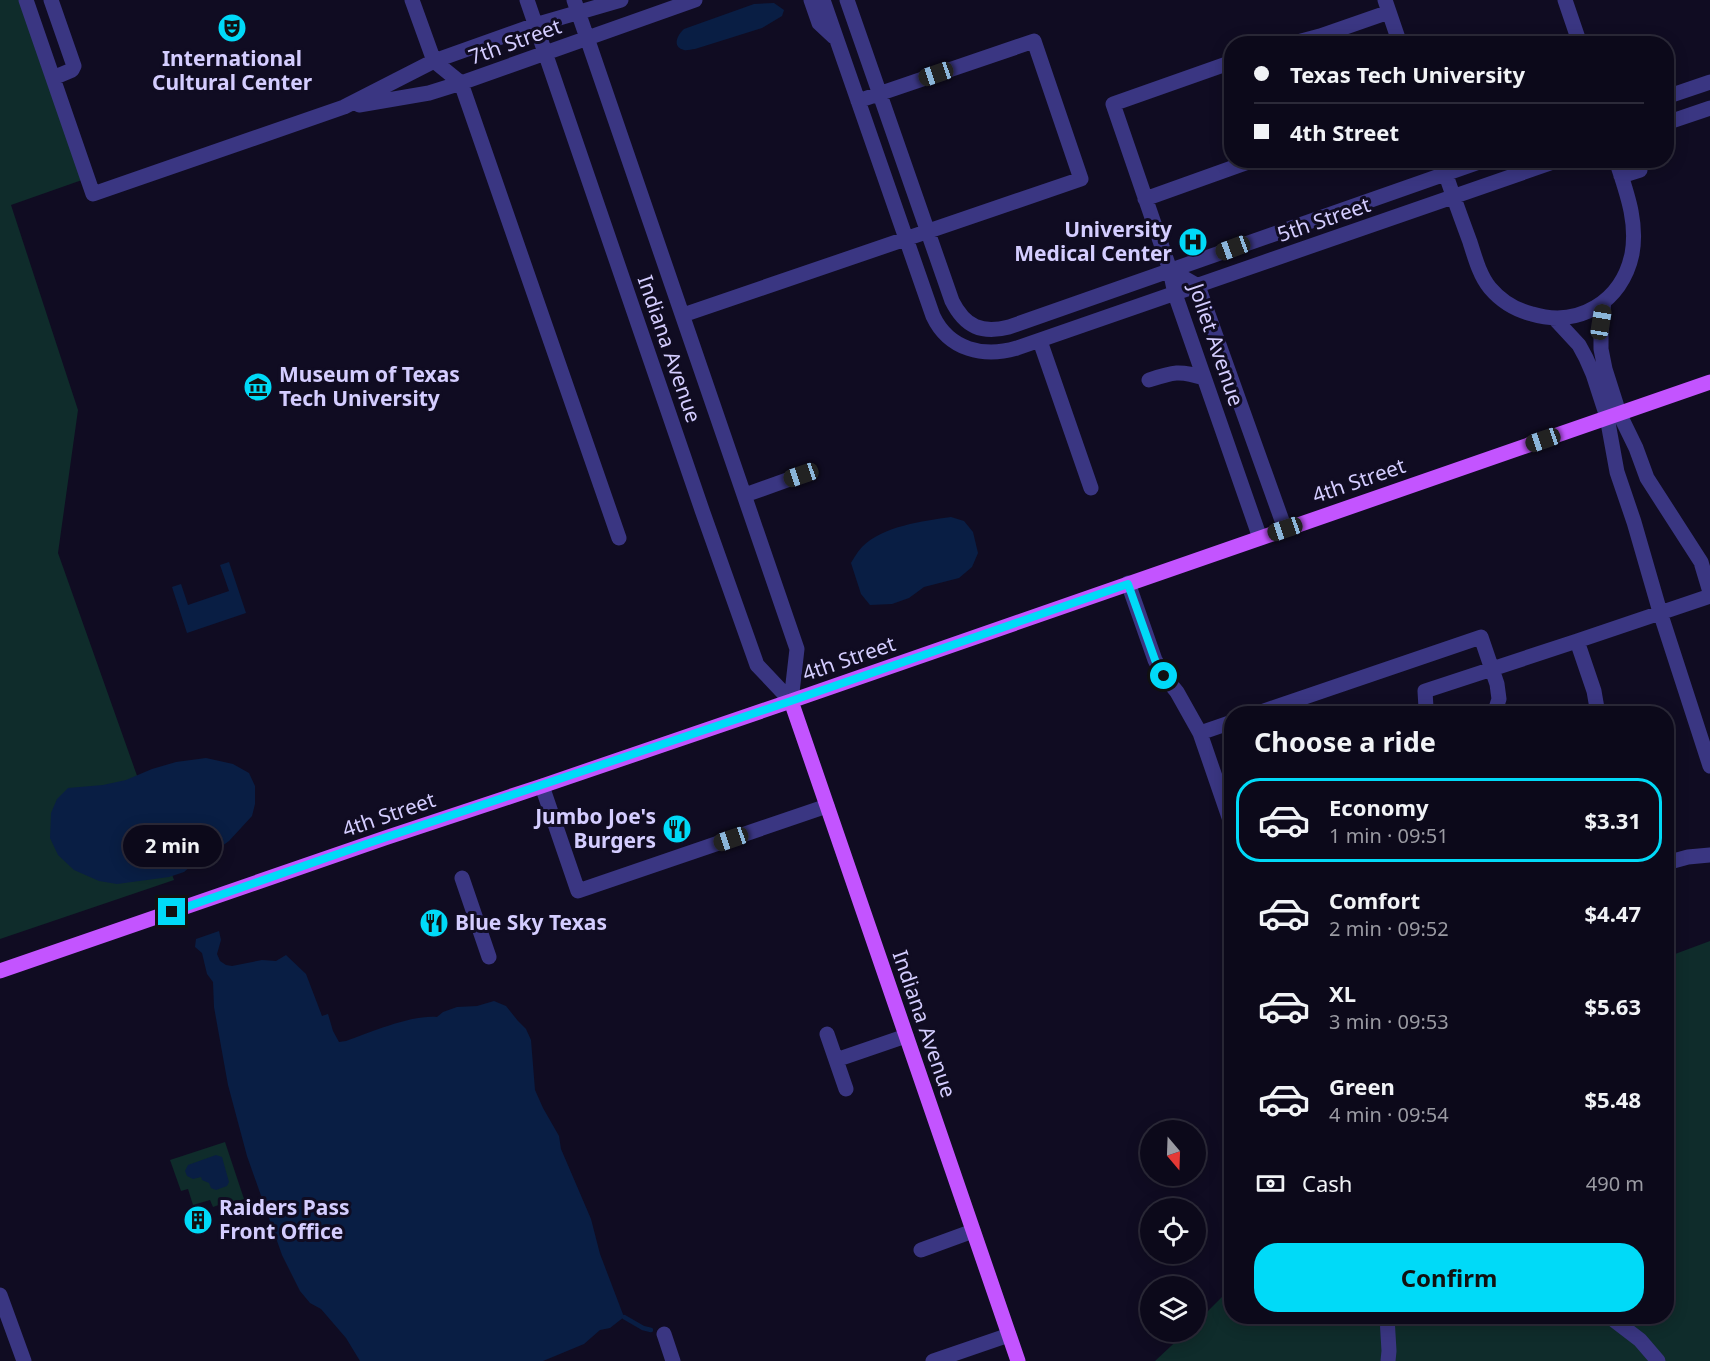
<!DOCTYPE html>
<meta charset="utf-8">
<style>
:root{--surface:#0c091a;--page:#1a1727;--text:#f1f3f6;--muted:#9a9aa2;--line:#2c2a39;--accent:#00daf8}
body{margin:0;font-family:"Noto Sans",sans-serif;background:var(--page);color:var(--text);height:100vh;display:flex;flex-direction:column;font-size:22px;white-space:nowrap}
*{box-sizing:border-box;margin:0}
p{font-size:20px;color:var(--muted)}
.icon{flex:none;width:33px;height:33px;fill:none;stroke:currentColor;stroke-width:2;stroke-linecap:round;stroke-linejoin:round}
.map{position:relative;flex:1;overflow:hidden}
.details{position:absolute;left:1224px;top:706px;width:450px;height:618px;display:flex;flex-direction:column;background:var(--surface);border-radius:24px;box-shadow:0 3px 15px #0003,0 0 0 2px var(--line)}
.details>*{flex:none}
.hud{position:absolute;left:1224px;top:36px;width:450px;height:132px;border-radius:24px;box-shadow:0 3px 15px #0003,0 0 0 2px var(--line);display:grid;align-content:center;height:132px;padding:0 30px;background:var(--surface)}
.needle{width:39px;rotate:161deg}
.buttons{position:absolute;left:1140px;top:1120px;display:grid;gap:12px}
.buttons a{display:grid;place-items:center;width:66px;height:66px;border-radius:50%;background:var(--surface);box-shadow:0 3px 15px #0003,0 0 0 2px var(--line);font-size:30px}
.end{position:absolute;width:27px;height:27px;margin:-14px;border:8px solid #00daf8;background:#111;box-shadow:0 0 0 3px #111}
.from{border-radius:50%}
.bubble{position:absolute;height:42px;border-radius:21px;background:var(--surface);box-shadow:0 3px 15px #0003,0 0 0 2px var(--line);font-size:20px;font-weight:700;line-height:42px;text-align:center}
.car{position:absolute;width:18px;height:36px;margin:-18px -9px;border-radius:8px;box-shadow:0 0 4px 2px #0007;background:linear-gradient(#222 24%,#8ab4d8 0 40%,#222 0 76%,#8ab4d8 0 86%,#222 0)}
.hud b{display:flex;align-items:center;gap:21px;height:57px;font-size:22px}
.hud b+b{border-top:2px solid var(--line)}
.hud i{width:15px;height:15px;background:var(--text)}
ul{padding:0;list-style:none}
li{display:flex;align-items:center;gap:18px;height:84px;margin:0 12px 9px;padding:0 18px;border:3px solid transparent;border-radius:24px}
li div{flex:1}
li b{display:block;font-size:22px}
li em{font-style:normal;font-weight:700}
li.active{border-color:var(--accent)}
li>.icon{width:54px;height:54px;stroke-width:1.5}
h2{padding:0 30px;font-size:27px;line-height:72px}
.pay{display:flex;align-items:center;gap:15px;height:66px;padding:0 30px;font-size:22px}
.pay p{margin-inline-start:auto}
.primary-button{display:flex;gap:12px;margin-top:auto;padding:12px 30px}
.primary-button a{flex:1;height:69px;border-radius:24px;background:var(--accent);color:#111;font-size:24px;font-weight:700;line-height:69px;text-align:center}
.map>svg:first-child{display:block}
.green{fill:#0f2c2b}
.water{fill:#091e44}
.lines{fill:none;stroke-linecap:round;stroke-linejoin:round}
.stream{stroke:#091e44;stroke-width:4.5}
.minor{stroke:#3a3682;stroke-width:15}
.major{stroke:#c354ff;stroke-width:15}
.route{stroke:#00daf8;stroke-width:8}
.labels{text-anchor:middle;stroke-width:6;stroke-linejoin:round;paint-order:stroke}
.street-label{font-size:21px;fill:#d4cdff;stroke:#100c22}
.poi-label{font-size:21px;font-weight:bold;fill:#d4cdff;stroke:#100c22;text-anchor:start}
</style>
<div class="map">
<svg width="1710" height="1361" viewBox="0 0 1710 1361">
<rect width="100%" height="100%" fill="#100c22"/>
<path class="green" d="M0,0H19L82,180L11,205L78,410L58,553L174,880L0,939Z
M1710,941V1361H1155L1186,1332H1196V1323L1231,1288L1232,1317H1666L1667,957Z
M225,1142L244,1199L238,1201L237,1200L231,1202L230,1201L213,1207L210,1200L193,1205L188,1189L181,1191L170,1160Z"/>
<path class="water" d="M774,3L784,10L782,16L762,28L695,49C691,49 687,51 684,50C671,47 678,34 684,29L754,4Z
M951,517L964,521L973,532L978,553L972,567L959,578L924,587L909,598L892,604L870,605L861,594L851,563C854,558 858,551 862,547C883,526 923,521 951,517Z
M229,562L246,613L187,633L172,587L181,584L188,605L229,591L220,565Z
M206,758L233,764L249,773L255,786V804L252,816L229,841L211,854L197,861L184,872L169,877L117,884L99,881L74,870L58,855L50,838L51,813L57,799L68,788L103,785L126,780L152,769L176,762Z
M219,931L221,940L217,954L220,961L226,965L232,966L262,960L276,961L286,955L306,974L322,1016L328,1014L333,1031L339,1042L346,1041C372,1032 410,1015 437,1017L443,1012L457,1007L477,1006L494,1001L506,1006L518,1021L526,1029L531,1040L535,1090L543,1108L559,1136L561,1149L591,1219L600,1254L624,1317L610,1328L600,1330L584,1344L543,1361H360L346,1338L321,1309L310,1303L300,1291L282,1255L247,1156L228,1085L214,1007L213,982L207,974L202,953L195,947L196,939Z
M216,1155L222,1157L229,1182L227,1186L216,1190L211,1188L209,1183L202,1180L201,1177L193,1179L187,1176L185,1171L188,1165Z"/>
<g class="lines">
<path class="stream" d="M624,1317L643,1328L651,1330"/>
<path class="minor" d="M26,0L93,194L344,107L434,61L535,25L621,0
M51,0L74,66L72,70L53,78
M412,0L434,61L461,83L619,538
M527,0L702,510L757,665L791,701
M574,0L797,649L791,701
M811,0L819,23L834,37
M823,0L933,316C949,350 984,358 1017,348L1559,160
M847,0L952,301C965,327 982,334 1009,327L1485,160
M1385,0L1400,44
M1565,0L1580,44
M1290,44L1320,36L1389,12
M1232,62L1113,104L1170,270L1175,294L1260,538
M1666,97L1710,82
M359,105L429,93L461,83L695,0
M1666,123L1710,108
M1441,160C1450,188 1460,215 1470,242C1475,258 1480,276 1490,288C1501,301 1516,310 1532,314C1578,328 1622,302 1632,254C1638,221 1626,191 1616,160
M1621,176L1640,170
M1145,199L1254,160
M1170,270L1198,286L1285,529
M1604,302L1601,323V349L1605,369L1619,413L1636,448L1647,478L1701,562L1710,592
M683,315L1081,179L1034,41L858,101
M1554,318L1579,345L1586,358L1593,374L1607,417L1617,472L1634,522L1660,612L1710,766
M1040,341L1091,488
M1149,380C1173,372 1180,370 1204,378
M745,495L801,475
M1128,583L1155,660L1164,676L1177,692L1200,733L1232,826
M1255,714L1481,637L1497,684L1499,699L1494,714
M1430,714L1426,708L1425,691L1577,641
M1598,714L1594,691L1577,641L1710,596
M1200,733L1232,722
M542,786L578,891L827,806
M1666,863L1688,857L1710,855
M462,878L489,957
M827,1034L846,1089
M836,1060L906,1036
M921,1250L973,1231
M0,1295L24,1361
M1387,1317L1389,1351L1388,1361
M1610,1317L1640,1340L1658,1361
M664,1334L673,1361
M933,1361L1009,1335"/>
<path class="major" d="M791,701L1018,1361
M0,971L385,838L542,786L791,701L1710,382"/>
</g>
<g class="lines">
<path class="route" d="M172,912L369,843L791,701L1128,584L1155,660L1164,676"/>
</g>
<defs>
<g id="theatre-disc" transform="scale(1.5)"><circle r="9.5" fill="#00daf8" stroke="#100c22"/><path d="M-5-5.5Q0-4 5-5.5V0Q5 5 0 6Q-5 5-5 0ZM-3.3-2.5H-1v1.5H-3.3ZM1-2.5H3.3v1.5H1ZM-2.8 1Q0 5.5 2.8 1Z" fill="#111"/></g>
<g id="hospital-disc" transform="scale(1.5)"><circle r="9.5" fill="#00daf8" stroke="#100c22"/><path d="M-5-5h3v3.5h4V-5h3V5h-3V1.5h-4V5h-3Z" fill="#111"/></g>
<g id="museum-disc" transform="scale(1.5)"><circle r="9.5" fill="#00daf8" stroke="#100c22"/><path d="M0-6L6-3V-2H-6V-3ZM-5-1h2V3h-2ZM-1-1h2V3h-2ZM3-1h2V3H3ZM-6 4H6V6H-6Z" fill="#111"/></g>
<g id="restaurant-disc" transform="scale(1.5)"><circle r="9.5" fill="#00daf8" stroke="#100c22"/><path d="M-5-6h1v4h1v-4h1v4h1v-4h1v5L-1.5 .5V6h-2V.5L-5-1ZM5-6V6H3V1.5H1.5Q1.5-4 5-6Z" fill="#111"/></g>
<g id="building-disc" transform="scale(1.5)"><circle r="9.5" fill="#00daf8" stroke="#100c22"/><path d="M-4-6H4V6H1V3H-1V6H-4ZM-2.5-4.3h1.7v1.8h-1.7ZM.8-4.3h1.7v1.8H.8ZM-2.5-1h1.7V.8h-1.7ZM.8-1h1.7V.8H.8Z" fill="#111"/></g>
</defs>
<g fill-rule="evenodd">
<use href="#theatre-disc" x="232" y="28"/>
<use href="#hospital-disc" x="1193" y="242"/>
<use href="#museum-disc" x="258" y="387"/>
<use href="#restaurant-disc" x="677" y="829"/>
<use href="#restaurant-disc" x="434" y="923"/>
<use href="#building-disc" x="198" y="1220"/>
</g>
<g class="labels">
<g class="street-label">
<text transform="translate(515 42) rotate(-20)" y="7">7th Street</text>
<text transform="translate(1324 220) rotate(-19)" y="7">5th Street</text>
<text transform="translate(1216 345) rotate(71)" y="7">Joliet Avenue</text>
<text transform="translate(669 349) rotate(71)" y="7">Indiana Avenue</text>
<text transform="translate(1359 481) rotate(-19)" y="7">4th Street</text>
<text transform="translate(849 659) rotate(-19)" y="7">4th Street</text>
<text transform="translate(389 815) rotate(-19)" y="7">4th Street</text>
<text transform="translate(924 1024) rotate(71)" y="7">Indiana Avenue</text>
</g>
<g class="poi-label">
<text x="232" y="66" text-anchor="middle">International<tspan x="232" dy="24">Cultural Center</tspan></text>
<text x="1172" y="237" text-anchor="end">University<tspan x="1172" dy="24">Medical Center</tspan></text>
<text x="279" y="382">Museum of Texas<tspan x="279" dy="24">Tech University</tspan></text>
<text x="656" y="824" text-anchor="end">Jumbo Joe's<tspan x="656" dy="24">Burgers</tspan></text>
<text x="455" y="930">Blue Sky Texas</text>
<text x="219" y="1215">Raiders Pass<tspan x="219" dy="24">Front Office</tspan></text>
</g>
</g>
</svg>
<div class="buttons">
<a><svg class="needle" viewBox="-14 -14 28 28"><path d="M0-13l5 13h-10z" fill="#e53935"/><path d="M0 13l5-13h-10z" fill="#9a9aa2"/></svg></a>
<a><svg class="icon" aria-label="locate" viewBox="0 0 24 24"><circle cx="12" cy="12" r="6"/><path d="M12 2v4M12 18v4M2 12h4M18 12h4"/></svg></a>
<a><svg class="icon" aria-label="layers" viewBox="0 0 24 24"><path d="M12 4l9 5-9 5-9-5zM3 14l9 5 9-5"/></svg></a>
</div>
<i class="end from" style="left:1164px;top:676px"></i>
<i class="end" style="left:172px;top:912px"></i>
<div class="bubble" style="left:123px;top:825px;width:99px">2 min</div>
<i class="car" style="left:936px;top:74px;rotate:251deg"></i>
<i class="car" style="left:1233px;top:248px;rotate:250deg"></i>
<i class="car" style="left:1601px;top:322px;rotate:9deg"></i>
<i class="car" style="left:1543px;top:440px;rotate:251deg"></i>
<i class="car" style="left:801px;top:475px;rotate:251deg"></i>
<i class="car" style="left:1285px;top:529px;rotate:251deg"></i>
<i class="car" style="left:731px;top:839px;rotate:251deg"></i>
<div class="hud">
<b><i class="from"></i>Texas Tech University</b>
<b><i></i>4th Street</b>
</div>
<section class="details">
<h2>Choose a ride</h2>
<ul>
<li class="active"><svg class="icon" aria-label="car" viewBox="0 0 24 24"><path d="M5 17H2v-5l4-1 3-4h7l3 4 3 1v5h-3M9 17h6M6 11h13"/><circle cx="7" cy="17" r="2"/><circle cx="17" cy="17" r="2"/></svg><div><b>Economy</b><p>1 min · 09:51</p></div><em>$3.31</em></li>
<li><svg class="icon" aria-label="car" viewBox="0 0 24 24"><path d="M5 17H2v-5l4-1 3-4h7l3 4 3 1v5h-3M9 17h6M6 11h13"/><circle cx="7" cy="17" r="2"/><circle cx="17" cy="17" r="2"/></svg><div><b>Comfort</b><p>2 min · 09:52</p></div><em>$4.47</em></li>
<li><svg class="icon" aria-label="car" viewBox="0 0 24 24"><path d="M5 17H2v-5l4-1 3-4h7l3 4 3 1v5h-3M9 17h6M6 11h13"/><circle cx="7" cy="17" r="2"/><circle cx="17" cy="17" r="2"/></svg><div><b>XL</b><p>3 min · 09:53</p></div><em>$5.63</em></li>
<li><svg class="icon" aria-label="car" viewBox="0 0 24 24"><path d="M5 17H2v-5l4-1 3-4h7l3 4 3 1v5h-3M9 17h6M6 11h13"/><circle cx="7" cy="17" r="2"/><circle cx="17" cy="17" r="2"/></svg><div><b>Green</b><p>4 min · 09:54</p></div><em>$5.48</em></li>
</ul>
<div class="pay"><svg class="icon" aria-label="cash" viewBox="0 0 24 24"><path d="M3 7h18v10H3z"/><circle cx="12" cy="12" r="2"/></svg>Cash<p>490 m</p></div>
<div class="primary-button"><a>Confirm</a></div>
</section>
</div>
